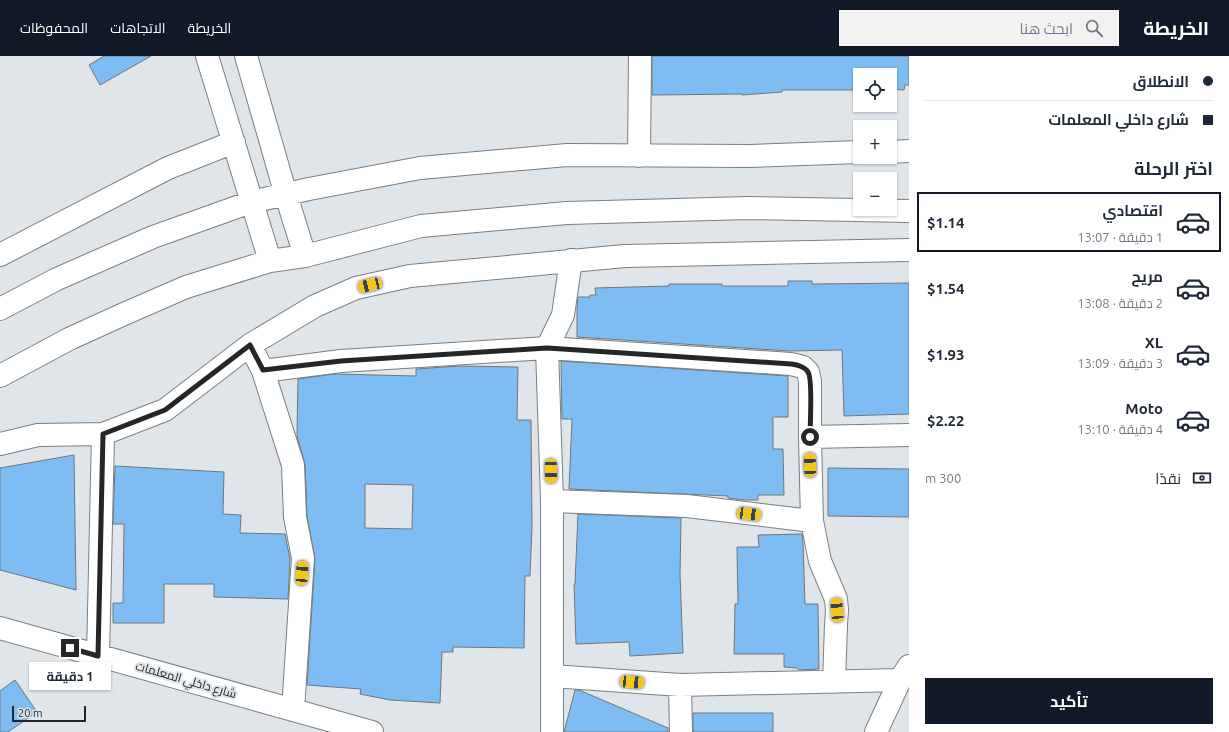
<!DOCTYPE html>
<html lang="ar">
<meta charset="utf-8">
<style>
:root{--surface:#fff;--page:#f2f2f3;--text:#1f2937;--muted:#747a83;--line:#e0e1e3;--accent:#111827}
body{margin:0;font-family:Ubuntu,Cairo,sans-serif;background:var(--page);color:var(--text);direction:rtl;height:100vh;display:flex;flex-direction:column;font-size:15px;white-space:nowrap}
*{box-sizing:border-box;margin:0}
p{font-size:13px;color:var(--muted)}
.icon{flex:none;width:22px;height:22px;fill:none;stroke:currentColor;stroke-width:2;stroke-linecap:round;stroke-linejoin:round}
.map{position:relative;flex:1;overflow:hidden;direction:ltr}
.sheet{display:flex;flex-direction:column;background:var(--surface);width:320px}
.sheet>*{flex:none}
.banner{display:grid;align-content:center;height:88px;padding:0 16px;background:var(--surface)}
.tools{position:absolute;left:853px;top:12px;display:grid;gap:8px}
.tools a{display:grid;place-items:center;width:44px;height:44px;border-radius:0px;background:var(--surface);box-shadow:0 1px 3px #0004;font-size:20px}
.scale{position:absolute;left:12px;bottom:10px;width:74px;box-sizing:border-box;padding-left:4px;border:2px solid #242627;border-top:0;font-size:11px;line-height:14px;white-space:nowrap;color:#242627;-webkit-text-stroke:3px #e0e5ea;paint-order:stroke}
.end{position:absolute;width:18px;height:18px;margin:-9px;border:5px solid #242627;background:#fff;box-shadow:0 0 0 2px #fff}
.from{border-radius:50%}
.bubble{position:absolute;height:28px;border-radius:0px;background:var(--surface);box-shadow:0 1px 3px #0004;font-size:13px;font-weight:700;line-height:28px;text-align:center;direction:rtl}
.car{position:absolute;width:12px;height:24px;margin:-12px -6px;border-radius:5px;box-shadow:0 0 3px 1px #0007;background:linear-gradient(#f5c518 24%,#345 0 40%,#f5c518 0 76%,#345 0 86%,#f5c518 0)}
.banner b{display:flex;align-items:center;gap:14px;height:38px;font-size:15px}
.banner b+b{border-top:1px solid var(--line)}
.banner i{width:10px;height:10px;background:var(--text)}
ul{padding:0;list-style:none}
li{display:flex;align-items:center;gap:12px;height:60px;margin:0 8px 6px;padding:0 8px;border:2px solid transparent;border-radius:0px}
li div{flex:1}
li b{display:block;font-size:15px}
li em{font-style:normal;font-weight:700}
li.active{border-color:var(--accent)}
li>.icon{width:36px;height:36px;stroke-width:1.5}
h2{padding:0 16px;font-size:18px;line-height:48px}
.pay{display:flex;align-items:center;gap:10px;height:44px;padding:0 16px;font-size:15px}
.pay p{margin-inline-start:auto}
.button{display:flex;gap:8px;margin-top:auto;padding:8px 16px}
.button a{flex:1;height:46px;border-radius:0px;background:var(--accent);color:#fff;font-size:16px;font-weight:700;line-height:46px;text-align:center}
header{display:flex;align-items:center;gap:24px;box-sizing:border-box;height:56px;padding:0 20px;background:var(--accent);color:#fff}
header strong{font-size:19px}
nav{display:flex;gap:22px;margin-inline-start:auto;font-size:14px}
.search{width:280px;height:36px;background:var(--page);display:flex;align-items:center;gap:10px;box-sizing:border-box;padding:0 14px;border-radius:0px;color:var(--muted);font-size:15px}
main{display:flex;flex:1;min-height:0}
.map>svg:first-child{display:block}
.building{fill:#7dbdf3;stroke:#71767a;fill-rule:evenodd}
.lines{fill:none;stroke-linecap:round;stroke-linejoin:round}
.minor-casing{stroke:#7a7f84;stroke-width:24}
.minor{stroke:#fff;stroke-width:22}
.route{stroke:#242627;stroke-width:5}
.labels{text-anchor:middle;stroke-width:4;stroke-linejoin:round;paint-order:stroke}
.street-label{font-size:12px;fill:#242627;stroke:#e0e5ea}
</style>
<header>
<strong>الخريطة</strong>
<div class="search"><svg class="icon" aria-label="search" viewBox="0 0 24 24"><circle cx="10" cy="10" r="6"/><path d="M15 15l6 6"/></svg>ابحث هنا</div>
<nav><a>الخريطة</a><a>الاتجاهات</a><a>المحفوظات</a></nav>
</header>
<main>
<section class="sheet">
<div class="banner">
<b><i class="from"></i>الانطلاق</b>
<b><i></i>شارع داخلي المعلمات</b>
</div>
<h2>اختر الرحلة</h2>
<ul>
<li class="active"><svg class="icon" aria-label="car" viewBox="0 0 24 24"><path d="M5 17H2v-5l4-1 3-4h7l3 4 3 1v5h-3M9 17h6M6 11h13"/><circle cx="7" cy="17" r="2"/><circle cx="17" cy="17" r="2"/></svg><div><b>اقتصادي</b><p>1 دقيقة · 13:07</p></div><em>$1.14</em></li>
<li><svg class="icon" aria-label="car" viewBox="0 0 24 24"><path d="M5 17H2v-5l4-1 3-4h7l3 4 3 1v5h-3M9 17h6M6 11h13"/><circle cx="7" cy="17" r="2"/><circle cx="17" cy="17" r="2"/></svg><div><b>مريح</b><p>2 دقيقة · 13:08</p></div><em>$1.54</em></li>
<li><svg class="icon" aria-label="car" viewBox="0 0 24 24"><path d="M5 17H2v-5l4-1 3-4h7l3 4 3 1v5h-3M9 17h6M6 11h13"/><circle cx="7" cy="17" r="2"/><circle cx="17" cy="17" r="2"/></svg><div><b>XL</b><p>3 دقيقة · 13:09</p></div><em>$1.93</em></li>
<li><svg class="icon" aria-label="car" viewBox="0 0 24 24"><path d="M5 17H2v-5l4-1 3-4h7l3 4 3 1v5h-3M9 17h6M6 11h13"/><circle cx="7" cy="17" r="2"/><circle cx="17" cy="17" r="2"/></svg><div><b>Moto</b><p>4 دقيقة · 13:10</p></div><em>$2.22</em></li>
</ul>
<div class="pay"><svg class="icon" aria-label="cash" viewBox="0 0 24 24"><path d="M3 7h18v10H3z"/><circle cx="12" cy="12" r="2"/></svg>نقدًا<p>300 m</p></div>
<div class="button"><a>تأكيد</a></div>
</section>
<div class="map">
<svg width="909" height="676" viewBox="0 0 909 676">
<rect width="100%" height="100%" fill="#e0e5ea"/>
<path class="building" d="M104,0H151L100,29L89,9Z
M652,0H909V29H905L904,34L890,33V19H860V34H782V36L742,39V38L652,39Z
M788,225H812V228L909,227V358L844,360L842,294L789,295L577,281V252L578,241H590V239H596L595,232L669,230V228H722V230H788Z
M561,305L788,320V361H773V393H783L784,439H758V444H743L728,442V440L569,433L572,363H562Z
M459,310L518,311L517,364H531L532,470L530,520H525L524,592L453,591V596H442L440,647L390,644L360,638L361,633L307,629L315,503L307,460L305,408L297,380L298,323L334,318L416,320V313ZM365,428L413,429L412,473L365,472Z
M74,399L76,534L0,514V412Z
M115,410L224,416L223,458L241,459L240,477L285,478L290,503L288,543L214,541V528H164V567H113V547H123L124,468H113Z
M828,412L909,413V461L828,460Z
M578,458L681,462L680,519L683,597L630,600L629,586L576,588L574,528H575Z
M802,478L803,486L805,548H818L819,613L799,614L797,612L784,611V598H734L735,548H738L737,491H759L758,479Z
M15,624L37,656L8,676H0V635Z
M575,634H579L668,672V676H564Z
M693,657H773V676H693Z"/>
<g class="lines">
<g class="minor-casing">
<path id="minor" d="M207,0L270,205
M246,0L286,139L305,200
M890,96L909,95
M639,100L640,0
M0,199L168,112L234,86
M0,253L57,223L153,181L251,146L309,133L420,112L567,99L749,100L860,96
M256,301L263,315L293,409L295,461L303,502L293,654
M263,315L341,305L547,292L791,308L803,311L808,316L810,325V381L812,465L820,505L836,543L837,554L836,569L834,626
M0,320L69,283L124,258L186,231L270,205L305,200L421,170L567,157L748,152L909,155
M810,381L909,379
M0,388L38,379L103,378L165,354L250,289L315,250L356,232L410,220L625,200L909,194
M552,445L687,450L812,465
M0,572L372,676
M98,600L103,378
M552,620L680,629L900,624
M680,629L681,676
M552,676V445L547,292L563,259L571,204
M876,676L900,624L909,610"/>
</g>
<use href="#minor" class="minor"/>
</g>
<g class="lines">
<path class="route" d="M70,592L98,600L103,378L165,354L250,289L263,314L341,305L547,292L791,308C797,309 804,310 808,316C813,323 810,369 810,381"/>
</g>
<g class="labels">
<g class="street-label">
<text transform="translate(186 624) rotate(16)" y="4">شارع داخلي المعلمات</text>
</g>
</g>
</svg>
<div class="tools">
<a><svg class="icon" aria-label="locate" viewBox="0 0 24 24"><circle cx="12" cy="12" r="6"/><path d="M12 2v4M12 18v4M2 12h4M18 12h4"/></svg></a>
<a>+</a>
<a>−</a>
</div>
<div class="scale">20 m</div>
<i class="end from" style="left:810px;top:381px"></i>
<i class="end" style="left:70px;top:592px"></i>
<div class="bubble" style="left:29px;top:606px;width:82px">1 دقيقة</div>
<i class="car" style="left:370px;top:229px;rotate:257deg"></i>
<i class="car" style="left:810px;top:409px;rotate:358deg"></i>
<i class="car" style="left:551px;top:415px;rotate:179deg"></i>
<i class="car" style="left:749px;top:458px;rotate:97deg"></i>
<i class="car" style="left:302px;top:517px;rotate:4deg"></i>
<i class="car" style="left:837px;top:554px;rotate:355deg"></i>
<i class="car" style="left:632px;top:626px;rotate:94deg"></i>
</div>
</main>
